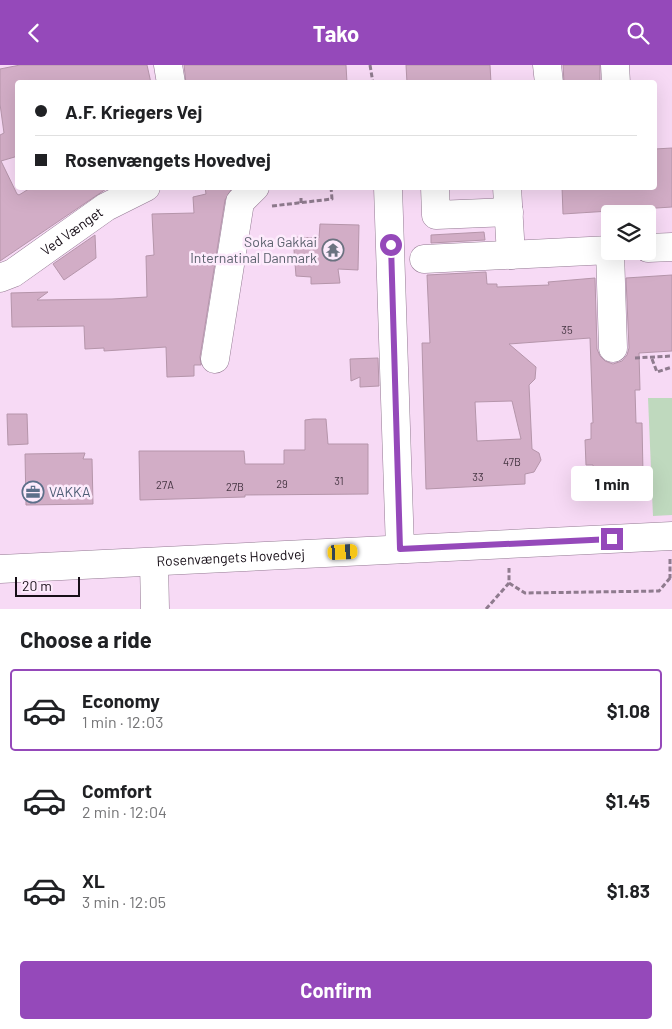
<!DOCTYPE html>
<meta charset="utf-8">
<style>
:root{--surface:#fff;--page:#f6f6f6;--text:#202124;--muted:#757577;--line:#e0e0e0;--accent:#9549ba}
body{margin:0;font-family:Barlow,sans-serif;background:var(--page);color:var(--text);height:100vh;display:flex;flex-direction:column;font-size:19px;white-space:nowrap}
*{box-sizing:border-box;margin:0}
p{font-size:16px;color:var(--muted)}
.icon{flex:none;width:28px;height:28px;fill:none;stroke:currentColor;stroke-width:2;stroke-linecap:round;stroke-linejoin:round}
.map{position:relative;height:544px;overflow:hidden}
.side{display:flex;flex-direction:column;background:var(--surface);flex:1}
.side>*{flex:none}
.guide{position:absolute;left:15px;top:15px;width:642px;height:110px;border-radius:5px;box-shadow:0 5px 20px #0002;display:grid;align-content:center;height:110px;padding:0 20px;background:var(--surface)}
.fabs{position:absolute;left:601px;top:140px;display:grid;gap:10px}
.fabs a{display:grid;place-items:center;width:55px;height:55px;border-radius:5px;background:var(--surface);box-shadow:0 5px 20px #0002;font-size:25px}
.scale{position:absolute;left:15px;bottom:12px;width:65px;box-sizing:border-box;padding-left:5px;border:2px solid #170e17;border-top:0;font-size:14px;line-height:18px;white-space:nowrap;color:#170e17;-webkit-text-stroke:4px #fdebfc;paint-order:stroke}
.end{position:absolute;width:22px;height:22px;margin:-11px;border:6px solid #9549ba;background:#fff;box-shadow:0 0 0 2px #fff}
.from{border-radius:50%}
.bubble{position:absolute;height:35px;border-radius:5px;background:var(--surface);box-shadow:0 5px 20px #0002;font-size:16px;font-weight:700;line-height:35px;text-align:center}
.car{position:absolute;width:15px;height:30px;margin:-15px -8px;border-radius:6px;box-shadow:0 0 4px 1px #0007;background:linear-gradient(#f5c518 24%,#345 0 40%,#f5c518 0 76%,#345 0 86%,#f5c518 0)}
.guide b{display:flex;align-items:center;gap:18px;height:48px;font-size:19px}
.guide b+b{border-top:1px solid var(--line)}
.guide i{width:12px;height:12px;background:var(--text)}
ul{padding:0;list-style:none}
li{display:flex;align-items:center;gap:15px;height:82px;margin:0 10px 8px;padding:0 10px;border:2px solid transparent;border-radius:5px}
li div{flex:1}
li b{display:block;font-size:19px}
li em{font-style:normal;font-weight:700}
li.active{border-color:var(--accent)}
li>.icon{width:45px;height:45px;stroke-width:1.5}
h2{padding:0 20px;font-size:22px;line-height:60px}
.button{display:flex;gap:10px;margin-top:auto;padding:10px 20px}
.button a{flex:1;height:58px;border-radius:5px;background:var(--accent);color:#fff;font-size:20px;font-weight:700;line-height:58px;text-align:center}
header{display:flex;justify-content:space-between;align-items:center;height:65px;padding:0 20px;background:var(--accent);color:#fff;font-size:22px;font-weight:700}
.map>svg:first-child{display:block}
.green{fill:#bfd9be}
.building{fill:#d2adc6;stroke:#b595aa;fill-rule:evenodd}
.lines{fill:none;stroke-linecap:round;stroke-linejoin:round}
.minor-casing{stroke:#947a93;stroke-width:29}
.path{stroke:#8f7b8e;stroke-width:3;stroke-dasharray:5 2.5;stroke-linecap:butt}
.minor{stroke:#fff;stroke-width:28}
.route{stroke:#9549ba;stroke-width:6}
.labels{text-anchor:middle;stroke-width:5;stroke-linejoin:round;paint-order:stroke}
.number-label{font-size:11px;fill:#463643}
.street-label{font-size:14px;fill:#170e17;stroke:#fdebfc}
.worship-label{font-size:14px;fill:#5b616d;stroke:#fdebfc;text-anchor:end}
.service-label{font-size:14px;fill:#4e5e75;stroke:#fdebfc;text-anchor:start}
</style>
<header><svg class="icon" aria-label="back" viewBox="0 0 24 24"><path d="M15 5l-7 7 7 7"/></svg>Tako<svg class="icon" aria-label="search" viewBox="0 0 24 24"><circle cx="10" cy="10" r="6"/><path d="M15 15l6 6"/></svg></header>
<div class="map">
<svg width="672" height="544" viewBox="0 0 672 544">
<rect width="100%" height="100%" fill="#f7daf5"/>
<path class="green" d="M648,333H672V450L653,451Z"/>
<path class="building" d="M20,0H147L151,18H18V91L1,96L17,129L19,130L32,122H109L0,196V70L4,68L0,39V4Z
M184,0H346L347,18H186Z
M406,0H490L491,18H407Z
M563,0H600V18H564Z
M672,83V142L563,149L562,122H655V84Z
M205,122L232,123L225,135L200,292L201,300H194V311L167,312L166,282L104,286V283L85,284L84,261L12,262L11,228L48,227L37,235L112,234L147,232L146,191L154,190L152,149L194,148L193,132L206,129Z
M320,159L359,160L358,205L338,204L340,218L311,219V212L296,211L293,172L319,173Z
M484,167L485,175L431,178V170Z
M95,170L96,193L64,215L53,199Z
M486,207L487,219H497V222L549,220L548,217L595,213L597,284L600,291L605,296L613,299L622,296L627,290L629,283L626,213L672,210V286L639,288L640,325H635L636,358H642L643,409L594,410L593,400H586L585,375L591,374V358H593L590,273L509,279L536,302L535,314L529,320L532,384L539,388L541,395L534,407L525,409V419L426,424L422,278H430L427,210ZM512,336L521,374L477,376L475,337Z
M378,293L379,321L360,322V312L351,316L350,294Z
M7,349H27L28,379L8,380Z
M313,354H326L328,379H368V429L245,430V432L140,435L139,386H244L245,399H284V385H305V355Z
M85,388L83,394H92L93,439L26,440L25,389Z"/>
<g class="lines">
<g class="minor-casing">
<g id="minor">
<path d="M168,0L171,18"/>
<path d="M547,0L549,18"/>
<path d="M615,0L616,18"/>
<path d="M388,122L400,484"/>
<path d="M435,122L436,150L509,147"/>
<path d="M507,122L511,190"/>
<path d="M648,183L672,182"/>
<path d="M610,186L613,283"/>
<path d="M424,194L610,185"/>
<path id="s1" d="M0,213L13,208L106,142L146,122"/>
<path d="M215,294L240,137L255,122"/>
<path d="M154,497L155,544"/>
<path id="s2" d="M0,504L672,471"/>
</g>
</g>
<path class="path" d="M370,0L373,18
M301,138V133
M272,141L332,134L331,122
M635,293L672,291
M652,294L657,307L672,302
M670,494V513L672,515
M509,518L525,528L659,526L670,513
M486,544L509,518V503"/>
<use href="#minor" class="minor"/>
</g>
<g class="lines">
<path class="route" d="M391,180L400,484L612,474"/>
</g>
<defs>
<g id="temple-ring" transform="scale(1.125)"><circle r="9.5" fill="#fdebfc" stroke="#6b7280" stroke-width="1.5"/><path d="M0-6L5-2H3V0L6.5 2.5H4V6H1.5V3h-3V6H-4V2.5H-6.5L-3 0V-2H-5Z" fill="#6b7280"/></g>
<g id="office-ring" transform="scale(1.125)"><circle r="9.5" fill="#fdebfc" stroke="#5c6f8a" stroke-width="1.5"/><path d="M-6-3h4V-5.5h4V-3h4V5H-6ZM-1-4.5V-3h2v-1.5ZM-6 0V1H6V0Z" fill="#5c6f8a"/></g>
</defs>
<g fill-rule="evenodd">
<use href="#temple-ring" x="333" y="185"/>
<use href="#office-ring" x="33" y="427"/>
</g>
<g class="labels">
<g class="number-label">
<text x="567" y="269">35</text>
<text x="512" y="401">47B</text>
<text x="478" y="416">33</text>
<text x="339" y="420">31</text>
<text x="282" y="423">29</text>
<text x="165" y="424">27A</text>
<text x="235" y="426">27B</text>
</g>
<g class="street-label">
<text dy="5" stroke="none"><textPath href="#s1" startOffset="86">Ved Vænget</textPath></text>
<text dy="5" stroke="none"><textPath href="#s2" startOffset="231">Rosenvængets Hovedvej</textPath></text>
</g>
<g class="worship-label">
<text x="317" y="182">Soka Gakkai<tspan x="317" dy="16">Internatinal Danmark</tspan></text>
</g>
<g class="service-label">
<text x="49" y="432">VAKKA</text>
</g>
</g>
</svg>
<div class="fabs">
<a><svg class="icon" aria-label="layers" viewBox="0 0 24 24"><path d="M12 4l9 5-9 5-9-5zM3 14l9 5 9-5"/></svg></a>
</div>
<div class="scale">20 m</div>
<i class="end from" style="left:391px;top:180px"></i>
<i class="end" style="left:612px;top:474px"></i>
<div class="bubble" style="left:571px;top:401px;width:82px">1 min</div>
<i class="car" style="left:343px;top:487px;rotate:87deg"></i>
<div class="guide">
<b><i class="from"></i>A.F. Kriegers Vej</b>
<b><i></i>Rosenvængets Hovedvej</b>
</div>
</div>
<section class="side">
<h2>Choose a ride</h2>
<ul>
<li class="active"><svg class="icon" aria-label="car" viewBox="0 0 24 24"><path d="M5 17H2v-5l4-1 3-4h7l3 4 3 1v5h-3M9 17h6M6 11h13"/><circle cx="7" cy="17" r="2"/><circle cx="17" cy="17" r="2"/></svg><div><b>Economy</b><p>1 min · 12:03</p></div><em>$1.08</em></li>
<li><svg class="icon" aria-label="car" viewBox="0 0 24 24"><path d="M5 17H2v-5l4-1 3-4h7l3 4 3 1v5h-3M9 17h6M6 11h13"/><circle cx="7" cy="17" r="2"/><circle cx="17" cy="17" r="2"/></svg><div><b>Comfort</b><p>2 min · 12:04</p></div><em>$1.45</em></li>
<li><svg class="icon" aria-label="car" viewBox="0 0 24 24"><path d="M5 17H2v-5l4-1 3-4h7l3 4 3 1v5h-3M9 17h6M6 11h13"/><circle cx="7" cy="17" r="2"/><circle cx="17" cy="17" r="2"/></svg><div><b>XL</b><p>3 min · 12:05</p></div><em>$1.83</em></li>
</ul>
<div class="button"><a>Confirm</a></div>
</section>
